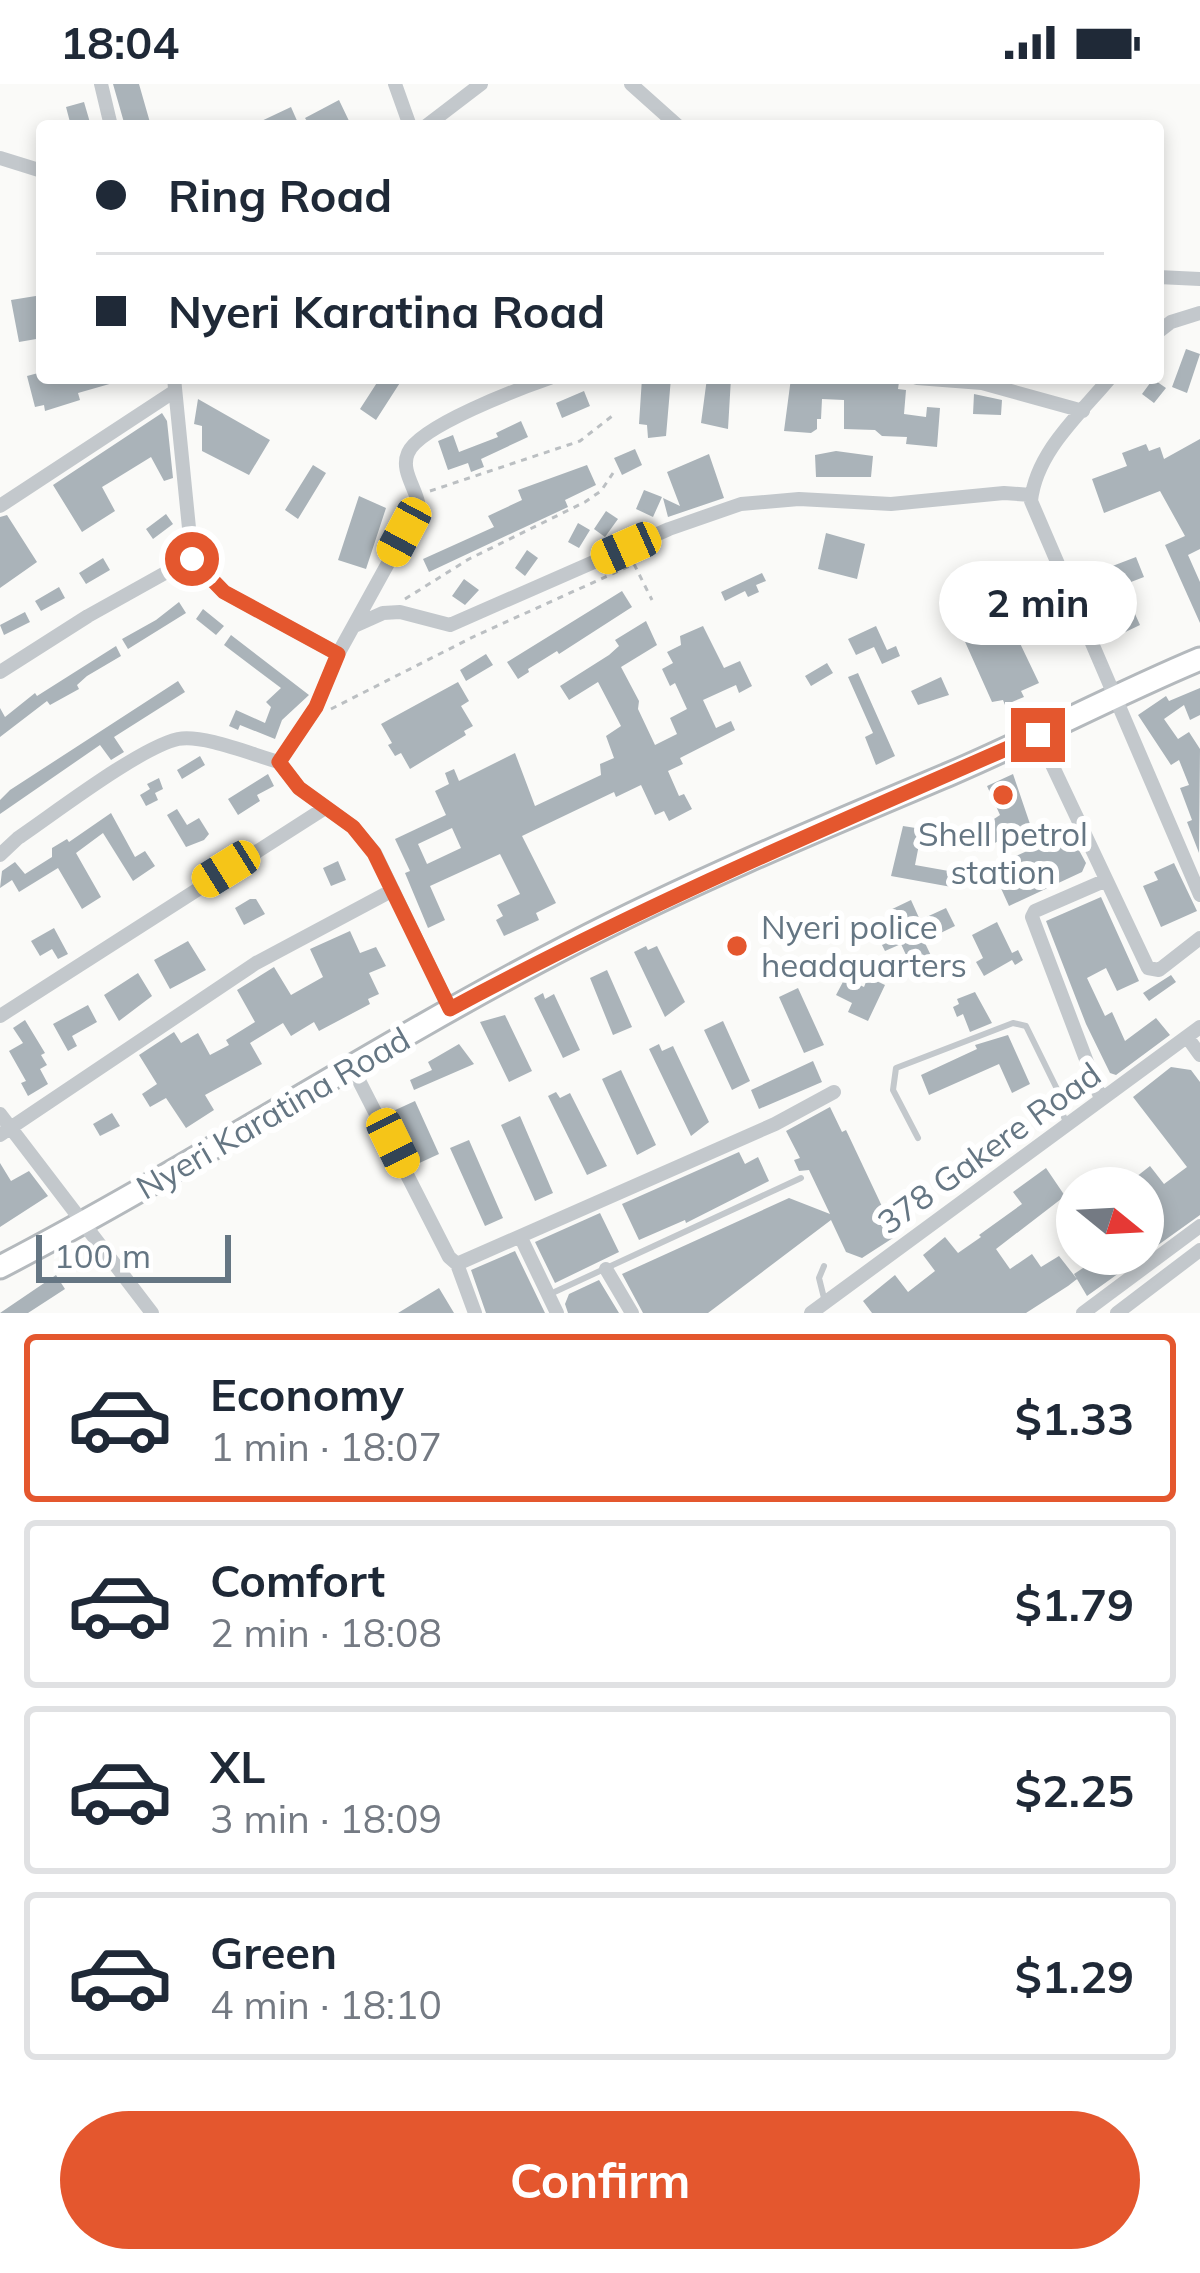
<!DOCTYPE html>
<meta charset="utf-8">
<style>
:root{--surface:#fff;--page:#f6f6f7;--text:#1f2937;--muted:#747a83;--line:#e0e1e3;--accent:#e4572e}
body{margin:0;font-family:Mulish,sans-serif;background:var(--page);color:var(--text);height:100vh;display:flex;flex-direction:column;font-size:45px;white-space:nowrap}
*{box-sizing:border-box;margin:0}
p{font-size:39px;color:var(--muted)}
.icon{flex:none;width:66px;height:66px;fill:none;stroke:currentColor;stroke-width:2;stroke-linecap:round;stroke-linejoin:round}
.map{position:relative;height:1229px;overflow:hidden}
.sheet{display:flex;flex-direction:column;background:var(--surface);flex:1}
.sheet>*{flex:none}
.top-card{position:absolute;left:36px;top:36px;width:1128px;height:264px;border-radius:12px;box-shadow:0 6px 18px #0003;display:grid;align-content:center;height:264px;padding:0 60px;background:var(--surface)}
.needle{width:78px;rotate:108deg}
.fabs{position:absolute;left:1056px;top:1083px;display:grid;gap:24px}
.fabs a{display:grid;place-items:center;width:108px;height:108px;border-radius:50%;background:var(--surface);box-shadow:0 6px 18px #0003;font-size:60px}
.scale{position:absolute;left:36px;bottom:30px;width:195px;box-sizing:border-box;padding-left:12px;border:6px solid #657683;border-top:0;font-size:33px;line-height:42px;white-space:nowrap;color:#657683;-webkit-text-stroke:9px #fff;paint-order:stroke}
.end{position:absolute;width:54px;height:54px;margin:-27px;border:15px solid #e4572e;background:#fff;box-shadow:0 0 0 6px #fff}
.from{border-radius:50%}
.bubble{position:absolute;height:84px;border-radius:42px;background:var(--surface);box-shadow:0 6px 18px #0003;font-size:39px;font-weight:700;line-height:84px;text-align:center}
.car{position:absolute;width:36px;height:72px;margin:-36px -18px;border-radius:15px;box-shadow:0 0 9px 3px #0007;background:linear-gradient(#f5c518 24%,#345 0 40%,#f5c518 0 76%,#345 0 86%,#f5c518 0)}
.top-card b{display:flex;align-items:center;gap:42px;height:114px;font-size:45px}
.top-card b+b{border-top:3px solid var(--line)}
.top-card i{width:30px;height:30px;background:var(--text)}
ul{padding:21px 0 0;list-style:none}
li{display:flex;align-items:center;gap:36px;height:168px;margin:0 24px 18px;padding:0 36px;border:6px solid var(--line);border-radius:12px}
li div{flex:1}
li b{display:block;font-size:45px}
li em{font-style:normal;font-weight:700}
li.selected{border-color:var(--accent)}
li>.icon{width:108px;height:108px;stroke-width:1.5}
.button{display:flex;gap:24px;margin-top:auto;padding:24px 60px}
.button a{flex:1;height:138px;border-radius:72px;background:var(--accent);color:#fff;font-size:48px;font-weight:700;line-height:138px;text-align:center}
.status{display:flex;justify-content:space-between;align-items:center;height:84px;padding:0 60px;background:var(--surface);direction:ltr}
.status svg{height:33px;fill:currentColor}
.map>svg:first-child{display:block}
.building{fill:#aab3b9;fill-rule:evenodd}
.lines{fill:none;stroke-linecap:round;stroke-linejoin:round}
.trunk-casing{stroke:#b4b9bd;stroke-width:27}
.path{stroke:#bbbfc2;stroke-width:3;stroke-dasharray:6 6;stroke-linecap:butt}
.service{stroke:#c3c8cc;stroke-width:6}
.minor{stroke:#c3c8cc;stroke-width:14}
.trunk{stroke:#fff;stroke-width:21}
.route{stroke:#e4572e;stroke-width:15}
.poi-dot{fill:#e4572e;stroke:#fff;stroke-width:4.5}
.labels{text-anchor:middle;stroke-width:12;stroke-linejoin:round;paint-order:stroke}
.poi-label{font-size:33px;fill:#657683;stroke:#fff}
.street-label{font-size:33px;fill:#657683;stroke:#fff}
</style>
<div class="status"><b>18:04</b><svg viewBox="0 0 49 12"><path d="M0 12V9h3v3zM5 12V6h3v6zM10 12V3h3v9zM15 12V0h3v12zM26 1h20v11H26zM47 4h2v5h-2z"/></svg></div>
<div class="map">
<svg width="1200" height="1229" viewBox="0 0 1200 1229">
<rect width="100%" height="100%" fill="#fafaf8"/>
<path class="building" d="M113,0H139L151,42H125Z
M339,16L350,39L310,42L305,34Z
M84,18L91,42H71L66,23Z
M291,23L298,39L251,42Z
M42,211V254L19,258L11,216Z
M1186,265L1200,270L1187,309L1172,303Z
M42,288V294H120V297L78,309L80,316L45,327L44,321L35,323L27,292Z
M380,294H403L376,336L360,325Z
M642,294H671L666,352L648,354L647,341L639,340Z
M707,294H731L728,345L701,339Z
M791,294L899,298L898,305L906,306L904,330L926,333L927,323L940,324L937,363L906,360L907,353L882,352L875,346L844,345V316L822,315L821,335H817V345L811,349L784,347Z
M1153,295L1166,304L1154,319L1142,310Z
M584,307L590,322L562,334L556,319Z
M974,310L1002,316L1001,331L973,330Z
M198,315L270,356L249,391L202,367V342L194,340Z
M162,329L167,337L173,394L164,397L151,373L112,397L102,403L115,427L82,448L53,401Z
M521,337L528,353L481,375L484,383L471,388L468,379L448,386L438,357L453,351L459,368L498,353L496,349Z
M1200,355V465L1188,471L1200,498V539L1165,461L1185,452L1160,407L1104,429L1092,395L1127,382L1122,369L1146,360L1149,367L1160,363L1164,375Z
M635,365L642,381L622,391L614,374Z
M836,367L873,372L871,393H816L815,371Z
M709,370L724,414L668,433L663,414L680,422L667,388Z
M313,381L326,389L298,435L285,426Z
M587,381L596,401L565,416L568,423L429,488L423,475L494,443L488,432L522,416L518,406Z
M644,406L662,413L653,433L636,425Z
M359,412L386,424L366,485L338,476Z
M606,427L618,435L605,453L594,445Z
M166,430L173,440L153,455L146,445Z
M7,431L37,478L0,504V433Z
M578,439L590,446L579,464L568,458Z
M826,449L865,460L857,495L818,485Z
M527,466L538,474L525,492L515,484Z
M1136,473L1144,493L1097,511L1089,491Z
M103,474L110,486L86,500L79,489Z
M762,489L766,497L756,501L759,508L748,513L745,507L725,517L721,508Z
M464,495L479,506L465,521L452,512Z
M59,503L65,514L41,527L35,517Z
M622,507L632,523L559,570L557,567L528,585L529,588L518,595L507,578Z
M179,518L186,529L128,565L122,555L156,536Z
M1131,521L1140,541L1113,554L1104,534Z
M203,525L224,542L216,551L196,535Z
M25,528L30,538L4,551L0,541Z
M1006,530L1039,599L1021,607L1024,613L1005,621L1003,616L992,618L962,551Z
M646,537L657,561L621,583L639,617L638,625L655,661L677,650L670,634L687,625L675,599L670,602L662,585L673,579L667,568L681,561L680,552L703,542L724,584L740,577L752,602L739,609L736,601L703,616L716,644L731,637L735,646L680,674L683,680L668,687L679,712L684,710L692,725L669,737L664,727L655,731L641,701L616,713L614,708L522,752L556,819L536,829L539,836L504,852L496,836L503,832L497,821L520,810L500,770L430,802L445,836L428,844L405,789L410,787L395,755L446,731L435,707L449,700L445,689L454,685L459,697L515,669L535,722L601,691L600,680L614,674L606,652L621,642L598,598L569,616L560,602L609,571L619,562L615,556ZM452,744L461,764L427,780L418,760Z
M876,542L887,566L896,562L900,572L882,580L874,563L856,571L848,555Z
M231,551L309,611L282,636L275,655L240,641L238,646L229,642L236,626L265,639L271,623L266,618L281,604L224,561Z
M116,562L121,572L87,592L77,601L79,605L50,621L47,617L0,653V624L5,633L35,609L37,612Z
M486,570L493,581L466,597L460,586Z
M827,579L833,589L811,602L805,592Z
M858,589L895,672L876,681L865,653L873,649L848,593Z
M941,593L949,611L918,621L911,607Z
M178,597L185,608L114,653L124,668L111,676L100,661L0,730V716L10,706Z
M458,598L469,617L461,622L473,642L464,647L466,651L410,685L401,669L395,672L388,661L392,659L381,640Z
M1200,604V631L1190,636L1184,621L1164,635L1178,655L1189,648L1200,665L1199,769L1187,738L1192,736L1180,704L1189,701L1179,676L1171,681L1138,631L1166,612L1169,617Z
M200,672L205,681L182,695L177,686Z
M268,690L274,702L257,711L260,717L238,731L228,715Z
M1013,690L1030,740L978,768L970,751L1000,731L987,702Z
M159,694L163,705L155,709L158,716L146,722L140,711L150,705L147,700Z
M177,725L187,741L199,734L209,750L204,756L186,763L167,731Z
M111,729L135,773L145,767L155,782L133,797L103,749L76,769L101,813L82,825L58,784L19,808L12,796L0,804L2,787L15,778L25,790L52,773V764L67,755L69,758Z
M903,742L922,745L915,781L960,789L957,804L891,792Z
M1069,748L1086,779L1082,788L1009,822L999,800L1004,798L996,781Z
M338,777L346,796L331,802L323,784Z
M1174,779L1197,827L1161,843L1143,802L1158,796L1154,788Z
M1101,813L1139,897L1117,907L1106,884L1087,894L1105,932L1112,928L1125,957L1156,934L1170,951L1116,991L1110,989L1086,940L1046,837Z
M250,815H256L265,830L244,841L235,824Z
M911,816L920,836L946,824L955,842L924,857L935,880L925,885L920,877L911,882L901,860L885,867L878,853L894,845L886,828Z
M997,838L1012,869L1018,866L1023,876L1015,881L1012,876L984,892L976,878L983,874L972,851Z
M54,844L68,870L58,875L52,865L40,872L31,857Z
M350,847L360,869L376,863L386,882L369,889L379,910L368,915L370,920L319,947L314,938L291,952L283,939L250,959L262,980L205,1011L214,1026L186,1044L166,1014L150,1023L142,1010L157,1000L139,971L174,948L181,959L198,949L210,971L229,961L226,956L255,938L237,906L274,883L291,911L323,893L310,865Z
M188,857L206,886L170,905L154,876Z
M646,862L648,866L657,862L685,918L665,933L634,868Z
M607,886L632,943L613,951L590,894Z
M138,889L152,912L119,937L104,911Z
M1171,891L1176,898L1149,917L1143,909Z
M868,893L885,901L868,937L848,928L852,919L836,911L845,894L864,903Z
M798,904L824,961L804,969L779,913Z
M975,908L992,939L970,948L963,930L957,933L953,923L959,920L957,915Z
M543,909L545,915L554,910L580,966L563,974L534,914Z
M88,921L97,938L72,952L77,962L68,967L53,940Z
M505,931L532,987L509,998L480,938Z
M25,936L45,969L41,971L47,981L40,985L48,1000L28,1012L21,999L26,997L9,967L23,959L13,944Z
M723,937L750,997L732,1006L704,946Z
M1008,951L1030,1000L1012,1009L999,980L929,1011L921,991L977,965L975,961Z
M459,960L474,980L414,1006L410,996L432,986L428,978Z
M659,960L662,967L673,962L709,1038L691,1052L649,965Z
M813,977L822,998L759,1025L751,1006Z
M1171,983L1191,986L1200,998V1131L1087,1212L1074,1190L1104,1170H1143V1104H1122L1150,1082L1164,1100L1187,1083L1133,1013Z
M621,986L656,1061L637,1071L602,995Z
M556,1008L560,1014L570,1009L607,1082L587,1091L548,1012Z
M415,1017L439,1070L415,1081L391,1028Z
M830,1023L842,1048L846,1046L896,1152L862,1174L846,1168L831,1136L708,1229H643L622,1190L789,1114L830,1130L809,1086L799,1087L794,1076L800,1074L786,1047Z
M112,1029L120,1042L100,1052L93,1040Z
M520,1032L553,1109L535,1117L501,1041Z
M469,1056L503,1134L485,1142L450,1064Z
M739,1068L745,1080L758,1073L769,1097L686,1139L685,1136L639,1156L622,1120Z
M0,1079L11,1097L29,1087L48,1112L0,1143Z
M1046,1084L1065,1112L996,1165L1010,1185L1032,1170L1041,1183L1059,1172L1077,1195L1068,1202L1026,1229H872L863,1217L895,1191L908,1208L935,1187L923,1171L945,1153L958,1169L981,1153L979,1151L1022,1120L1013,1108Z
M600,1129L619,1168L555,1199L535,1158Z
M515,1167L545,1229H486L471,1186Z
M56,1191L65,1205L28,1229H0Z
M599,1196L619,1229H568L565,1220L569,1210Z
M439,1204L454,1229H398Z"/>
<g class="lines">
<g class="trunk-casing">
<path id="trunk" d="M0,1183C194,1082 376,961 570,861C694,797 824,743 952,689C1036,653 1116,610 1200,575"/>
</g>
<path class="path" d="M430,407L580,357L616,329
M405,515L469,475L585,418L601,407L613,389
M331,625L475,552L634,480L652,516"/>
<path class="service" d="M918,1054L893,1006L896,984L1013,939L1026,942L1058,1007V1019L1066,1038
M824,1182L819,1194L825,1218
M548,1211L801,1094"/>
<path class="minor" d="M101,0L111,42
M395,0L410,42
M631,0L678,42
M426,42L481,0
M0,74L42,87
M1158,193L1200,195
M1158,248L1171,238L1200,229
M174,294L192,474L224,508L338,570L316,623L279,678L299,704L353,743L375,769L450,925
M917,294L982,299L1083,327
M1110,294C1080,330 1036,368 1031,417L1200,811
M0,422L175,307
M354,542L383,529L400,528L450,541L669,445L741,420L799,415L891,420L1004,409L1031,411
M338,570L419,423C417,405 400,387 408,369C419,342 521,304 550,294
M0,588L88,532L192,474
M1038,651L1148,884L1159,886L1200,854
M0,771L18,754C55,729 139,664 178,655C203,650 253,671 279,678
M0,932L325,724
M1187,953L1200,971
M352,983L449,1173L457,1180L775,1040L834,1008
M1101,1015L1032,833L1035,827L1104,797
M0,1030L152,1229
M0,1051L256,879L393,806
M521,1154L557,1229
M457,1180L475,1229
M606,1185L632,1229
M811,1229L1200,943
M1083,1229L1200,1142
M1117,1229L1200,1166"/>
<use href="#trunk" class="trunk"/>
</g>
<g class="lines">
<path class="route" d="M192,475L224,508L338,570L316,623L279,678L299,704L353,743L374,769L450,925C641,822 839,738 1038,651"/>
</g>
<g class="poi-dot">
<circle cx="1003" cy="711" r="12"/>
<circle cx="737" cy="862" r="12"/>
</g>
<g class="labels">
<g class="poi-label">
<text x="1003" y="762">Shell petrol<tspan x="1003" dy="38">station</tspan></text>
<text x="761" y="855" text-anchor="start">Nyeri police<tspan x="761" dy="38">headquarters</tspan></text>
</g>
<g class="street-label">
<text transform="translate(273 1029) rotate(-30)" y="12">Nyeri Karatina Road</text>
<text transform="translate(989 1064) rotate(-36)" y="12">378 Gakere Road</text>
</g>
</g>
</svg>
<div class="fabs">
<a><svg class="needle" viewBox="-14 -14 28 28"><path d="M0-13l5 13h-10z" fill="#e53935"/><path d="M0 13l5-13h-10z" fill="#747a83"/></svg></a>
</div>
<div class="scale">100 m</div>
<i class="end from" style="left:192px;top:475px"></i>
<i class="end" style="left:1038px;top:651px"></i>
<div class="bubble" style="left:939px;top:477px;width:198px">2 min</div>
<i class="car" style="left:404px;top:448px;rotate:208deg"></i>
<i class="car" style="left:626px;top:464px;rotate:246deg"></i>
<i class="car" style="left:226px;top:785px;rotate:238deg"></i>
<i class="car" style="left:393px;top:1059px;rotate:154deg"></i>
<div class="top-card">
<b><i class="from"></i>Ring Road</b>
<b><i></i>Nyeri Karatina Road</b>
</div>
</div>
<section class="sheet">
<ul>
<li class="selected"><svg class="icon" aria-label="car" viewBox="0 0 24 24"><path d="M5 17H2v-5l4-1 3-4h7l3 4 3 1v5h-3M9 17h6M6 11h13"/><circle cx="7" cy="17" r="2"/><circle cx="17" cy="17" r="2"/></svg><div><b>Economy</b><p>1 min · 18:07</p></div><em>$1.33</em></li>
<li><svg class="icon" aria-label="car" viewBox="0 0 24 24"><path d="M5 17H2v-5l4-1 3-4h7l3 4 3 1v5h-3M9 17h6M6 11h13"/><circle cx="7" cy="17" r="2"/><circle cx="17" cy="17" r="2"/></svg><div><b>Comfort</b><p>2 min · 18:08</p></div><em>$1.79</em></li>
<li><svg class="icon" aria-label="car" viewBox="0 0 24 24"><path d="M5 17H2v-5l4-1 3-4h7l3 4 3 1v5h-3M9 17h6M6 11h13"/><circle cx="7" cy="17" r="2"/><circle cx="17" cy="17" r="2"/></svg><div><b>XL</b><p>3 min · 18:09</p></div><em>$2.25</em></li>
<li><svg class="icon" aria-label="car" viewBox="0 0 24 24"><path d="M5 17H2v-5l4-1 3-4h7l3 4 3 1v5h-3M9 17h6M6 11h13"/><circle cx="7" cy="17" r="2"/><circle cx="17" cy="17" r="2"/></svg><div><b>Green</b><p>4 min · 18:10</p></div><em>$1.29</em></li>
</ul>
<div class="button"><a>Confirm</a></div>
</section>
